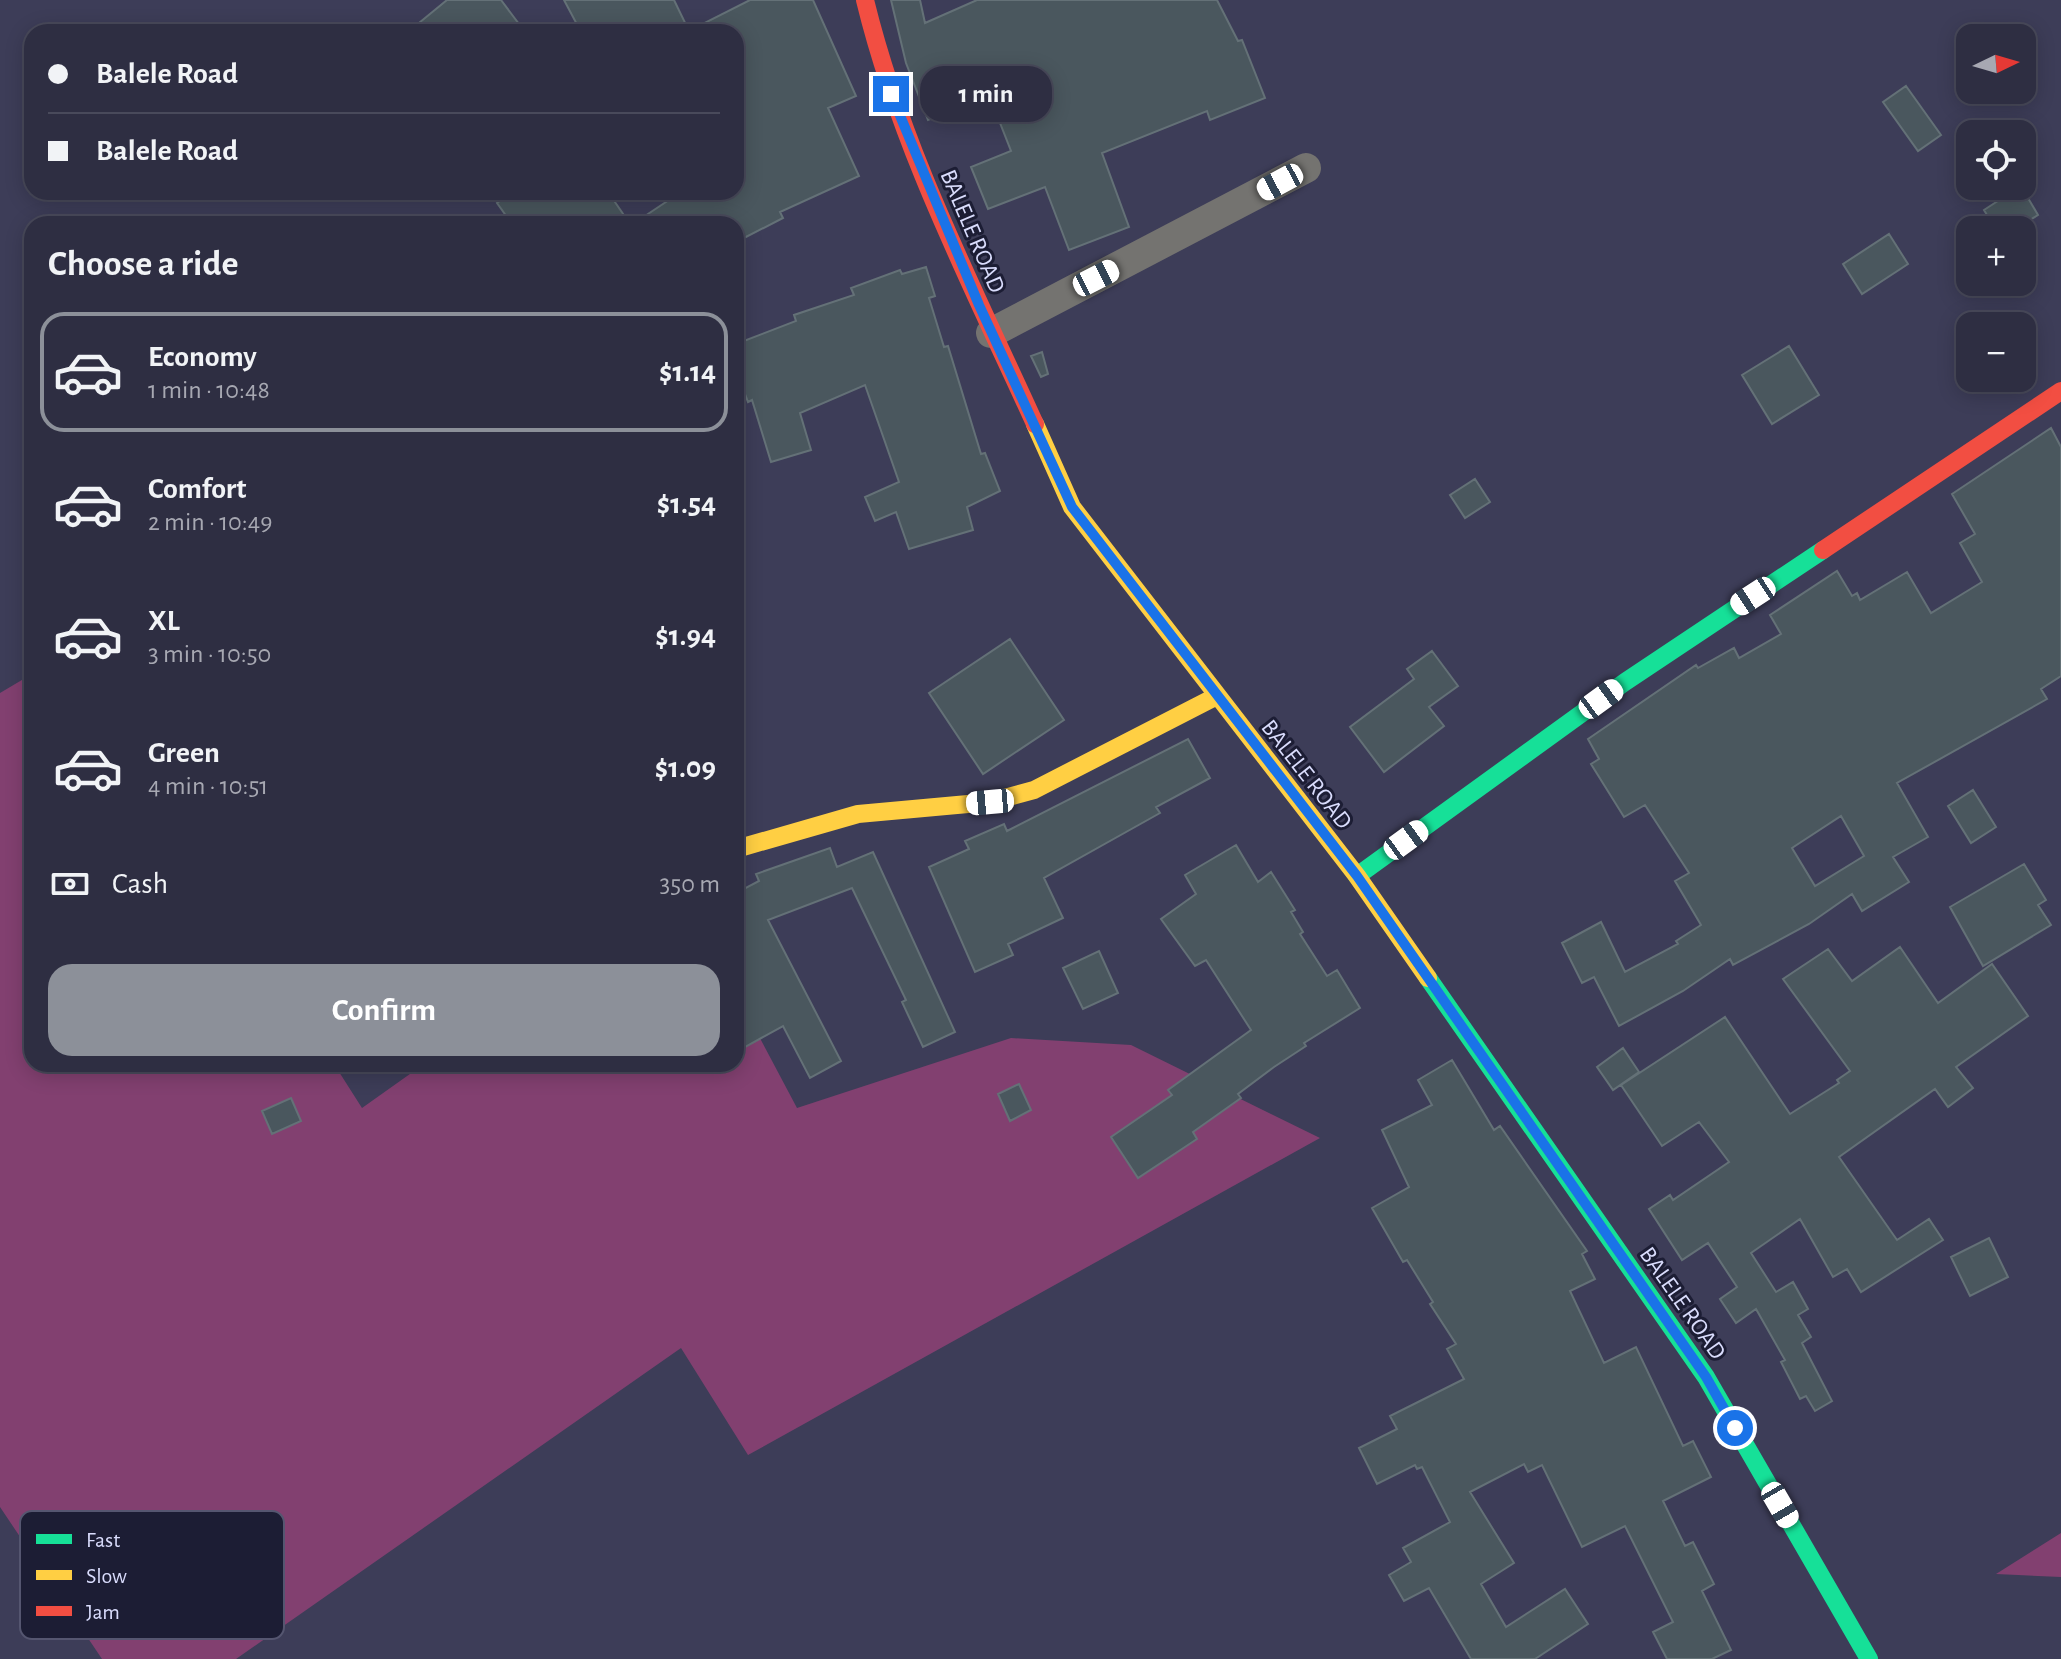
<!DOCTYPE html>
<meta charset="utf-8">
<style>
:root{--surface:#2e2e42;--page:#3a3a4d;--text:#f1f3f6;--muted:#a7a8b2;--line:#494a5b;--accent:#8c9099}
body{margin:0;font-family:"Alegreya Sans",sans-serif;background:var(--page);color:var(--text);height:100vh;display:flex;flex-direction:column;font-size:30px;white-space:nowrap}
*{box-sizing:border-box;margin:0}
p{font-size:26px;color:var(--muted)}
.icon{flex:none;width:44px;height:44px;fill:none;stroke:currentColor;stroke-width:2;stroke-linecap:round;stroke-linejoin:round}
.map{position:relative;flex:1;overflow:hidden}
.side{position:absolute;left:24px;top:216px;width:720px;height:856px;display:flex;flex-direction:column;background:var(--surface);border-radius:24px;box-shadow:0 4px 20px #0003,0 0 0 2px var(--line)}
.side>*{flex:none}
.guide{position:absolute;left:24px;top:24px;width:720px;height:176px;border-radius:24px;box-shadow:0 4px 20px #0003,0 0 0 2px var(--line);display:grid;align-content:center;height:176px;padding:0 24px;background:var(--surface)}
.needle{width:52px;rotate:85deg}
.tools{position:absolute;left:1956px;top:24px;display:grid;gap:16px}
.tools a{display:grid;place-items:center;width:80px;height:80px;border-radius:16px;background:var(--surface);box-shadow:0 4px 20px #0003,0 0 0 2px var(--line);font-size:40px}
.end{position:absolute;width:36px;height:36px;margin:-18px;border:10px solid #1a73e8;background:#fff;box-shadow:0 0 0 4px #fff}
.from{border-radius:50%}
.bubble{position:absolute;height:56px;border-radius:24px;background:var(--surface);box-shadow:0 4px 20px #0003,0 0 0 2px var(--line);font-size:26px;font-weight:600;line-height:56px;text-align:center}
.car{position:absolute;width:24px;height:48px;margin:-24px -12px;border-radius:10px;box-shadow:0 0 6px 2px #0007;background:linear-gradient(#fff 24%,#345 0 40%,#fff 0 76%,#345 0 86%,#fff 0)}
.guide b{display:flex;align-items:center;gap:28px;height:76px;font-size:30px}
.guide b+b{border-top:2px solid var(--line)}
.guide i{width:20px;height:20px;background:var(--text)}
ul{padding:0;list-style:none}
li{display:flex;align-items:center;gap:24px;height:120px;margin:0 16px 12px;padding:0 8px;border:4px solid transparent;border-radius:24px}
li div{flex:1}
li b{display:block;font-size:30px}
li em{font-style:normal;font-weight:600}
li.current{border-color:var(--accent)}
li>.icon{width:72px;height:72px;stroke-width:1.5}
h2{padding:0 24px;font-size:36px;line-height:96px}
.pay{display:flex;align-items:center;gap:20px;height:88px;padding:0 24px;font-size:30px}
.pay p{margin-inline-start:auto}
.button{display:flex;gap:16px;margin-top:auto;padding:16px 24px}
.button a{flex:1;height:92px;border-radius:24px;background:var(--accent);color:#fff;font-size:32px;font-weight:600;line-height:92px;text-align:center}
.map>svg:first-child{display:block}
.forest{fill:#824070}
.building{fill:#4a575e;stroke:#647177;stroke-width:2;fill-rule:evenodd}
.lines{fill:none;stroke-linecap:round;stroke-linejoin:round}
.street{stroke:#747370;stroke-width:30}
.fast{stroke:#16e098;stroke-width:18}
.slow{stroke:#ffcf43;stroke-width:18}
.jam{stroke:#f24e42;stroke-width:18}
.route{stroke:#1a73e8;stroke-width:10}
.labels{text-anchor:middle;stroke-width:6;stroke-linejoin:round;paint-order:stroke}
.street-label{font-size:24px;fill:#d9dcfc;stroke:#1c1d34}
.key{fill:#1c1d34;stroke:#555670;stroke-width:2}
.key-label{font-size:22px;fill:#d9dcfc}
</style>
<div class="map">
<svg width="2061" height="1659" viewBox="0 0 2061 1659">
<rect width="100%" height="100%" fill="#3d3d58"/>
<path class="forest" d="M32,674V1064H334L362,1108L424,1064H736V993L797,1108L1011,1038L1131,1045L1320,1138L748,1455L681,1348L236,1659H102L0,1507V693Z
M2061,1533V1577L1996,1574Z"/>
<path class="building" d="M447,0H501L525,32H408Z
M564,0H674L689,31L750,0H813L856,96L828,108L859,176L780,212L783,218L742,239L736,224H633L681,192H736V32H581Z
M891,0H920L925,23L977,0H1217L1238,41L1242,40L1265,98L1210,120L1207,111L1102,153L1129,227L1069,250L1045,187L988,209L971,167L1011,151L989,95L928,120L906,63Z
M1906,86L1941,135L1918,151L1883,102Z
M2021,186L2038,215L2014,230H1996L1984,210Z
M512,192H608L630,224H512L497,203Z
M1889,234L1908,264L1862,294L1843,264Z
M926,267L935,296L929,298L944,347L948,346L981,454L985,453L1000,491L967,507L973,530L909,549L896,512L875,521L865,497L899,482L865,385L800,413L811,450L771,462L752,400L748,402L736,370V344L796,321L794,315L854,295L851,288L900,270L902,274Z
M1789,346L1819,395L1772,424L1742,375Z
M1042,352L1048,374L1041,377L1031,356Z
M2051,428L2061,447V676L2041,689L2047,699L1897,783L1928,837L1893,857L1909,882L1862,911L1852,894L1809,924L1733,965L1730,959L1683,991L1619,1026L1594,977L1582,983L1562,943L1601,922L1625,972L1678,944L1676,941L1701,925L1675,881L1689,873L1645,805L1624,817L1591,764L1599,759L1588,739L1696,665L1698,668L1734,648L1739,658L1781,634L1770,615L1837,571L1852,596L1857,593L1860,600L1907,572L1931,613L1982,582L1960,543L1975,534L1952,494ZM1841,816L1864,856L1815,886L1792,848Z
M1475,479L1490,502L1465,518L1450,495Z
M1010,639L1064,720L983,774L929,693Z
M1432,651L1458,686L1429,707L1444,726L1384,772L1350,727L1414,679L1407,669Z
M1188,739L1210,778L1156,807L1160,813L1044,878L1063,918L1008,944L1013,955L975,972L929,867L969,849L965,841L1004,824L1007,831Z
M1973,790L1996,827L1971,843L1948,806Z
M1236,845L1258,882L1271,872L1295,910L1291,912L1303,932L1300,934L1327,976L1337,970L1360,1008L1304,1043L1306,1046L1274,1067L1238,1094L1241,1098L1193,1132L1197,1139L1138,1178L1111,1137L1172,1095L1168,1090L1251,1030L1206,960L1195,966L1161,919L1196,894L1185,875Z
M830,848L837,867L873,852L955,1032L923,1047L902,1002L906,1000L852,888L768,920L841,1061L810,1078L783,1026L736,1052V893L759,881L756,874Z
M2024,864L2046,900L2038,905L2051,925L1983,966L1950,907Z
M1900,947L1938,1003L1992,964L2028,1016L1956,1067L1973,1088L1948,1107L1935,1089L1839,1157L1897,1240L1929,1219L1943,1240L1861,1292L1847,1269L1833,1277L1800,1219L1751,1253L1776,1292L1793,1282L1808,1309L1798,1315L1811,1337L1802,1343L1832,1401L1815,1411L1806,1396L1800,1399L1781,1362L1785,1360L1756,1309L1736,1323L1720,1299L1737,1287L1708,1243L1682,1260L1649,1209L1670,1195L1673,1200L1729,1162L1699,1122L1662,1146L1621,1085L1725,1017L1790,1114L1839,1083L1837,1080L1850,1071L1783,979L1828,949L1852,981Z
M1099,951L1118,993L1083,1009L1063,968Z
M1623,1048L1639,1072L1613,1090L1597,1067Z
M1452,1060L1494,1130L1500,1126L1587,1251L1582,1254L1595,1279L1570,1291L1604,1363L1636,1347L1683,1446L1693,1441L1711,1477L1663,1501L1685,1546L1693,1542L1714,1584L1702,1591L1731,1650L1712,1659H1667L1653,1632L1673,1622L1625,1526L1582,1547L1542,1465L1528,1472L1524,1464L1470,1492L1514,1563L1481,1584L1506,1627L1565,1589L1588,1624L1535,1659H1471L1429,1588L1404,1601L1389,1575L1411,1562L1403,1548L1450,1522L1422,1467L1417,1469L1415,1465L1377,1484L1359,1448L1397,1429L1390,1416L1464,1379L1447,1349L1456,1344L1430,1304L1433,1302L1407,1260L1403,1262L1372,1208L1409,1187L1382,1130L1432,1105L1418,1080Z
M1019,1084L1031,1110L1010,1121L998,1094Z
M291,1098L301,1121L272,1134L262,1111Z
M1989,1238L2008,1277L1970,1296L1951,1257Z"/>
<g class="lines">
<path class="street" d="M991,333L1306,168"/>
<path class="fast" d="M1357,876L1625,682L1823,550
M1428,978L1706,1377L1869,1659"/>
<path class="slow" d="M1035,424L1072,507L1357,876L1428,978
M736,849L858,814L990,802L1034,790L1215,697"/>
<path class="jam" d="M865,0C901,148 972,285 1035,424
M1823,550L2061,391"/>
</g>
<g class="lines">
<path class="route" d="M891,94L979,305L1072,507L1357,876L1706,1377L1735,1428"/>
</g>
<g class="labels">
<g class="street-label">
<text transform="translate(973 231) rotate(67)" y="8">BALELE ROAD</text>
<text transform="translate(1307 774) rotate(52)" y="8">BALELE ROAD</text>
<text transform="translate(1683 1303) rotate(55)" y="8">BALELE ROAD</text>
</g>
</g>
<rect x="20" y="1511" width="264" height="128" rx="12" class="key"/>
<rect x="36" y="1534" width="36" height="10" fill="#16e098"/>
<rect x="36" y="1570" width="36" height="10" fill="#ffcf43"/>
<rect x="36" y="1606" width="36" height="10" fill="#f24e42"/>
<g class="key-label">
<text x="86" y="1547">Fast</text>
<text x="86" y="1583">Slow</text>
<text x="86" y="1619">Jam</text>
</g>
</svg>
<div class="tools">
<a><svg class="needle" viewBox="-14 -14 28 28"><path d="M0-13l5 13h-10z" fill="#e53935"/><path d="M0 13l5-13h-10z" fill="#a7a8b2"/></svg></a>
<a><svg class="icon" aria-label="locate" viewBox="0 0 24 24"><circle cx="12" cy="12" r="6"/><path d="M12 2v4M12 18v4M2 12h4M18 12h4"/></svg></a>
<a>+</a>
<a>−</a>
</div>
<i class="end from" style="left:1735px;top:1428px"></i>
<i class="end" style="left:891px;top:94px"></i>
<div class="bubble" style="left:920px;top:66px;width:132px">1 min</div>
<i class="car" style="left:1280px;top:182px;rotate:242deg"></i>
<i class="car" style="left:1096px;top:278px;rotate:63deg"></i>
<i class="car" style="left:1753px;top:596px;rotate:237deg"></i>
<i class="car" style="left:1601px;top:699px;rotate:54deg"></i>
<i class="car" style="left:990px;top:802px;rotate:265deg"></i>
<i class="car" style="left:1406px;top:840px;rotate:54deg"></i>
<i class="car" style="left:1780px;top:1505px;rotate:150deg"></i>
<div class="guide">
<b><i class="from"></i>Balele Road</b>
<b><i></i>Balele Road</b>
</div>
<section class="side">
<h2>Choose a ride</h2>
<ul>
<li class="current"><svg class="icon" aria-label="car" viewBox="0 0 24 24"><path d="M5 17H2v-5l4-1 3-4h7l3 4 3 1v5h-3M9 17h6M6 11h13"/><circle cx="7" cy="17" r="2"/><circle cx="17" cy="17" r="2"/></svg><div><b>Economy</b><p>1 min · 10:48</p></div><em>$1.14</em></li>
<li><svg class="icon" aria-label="car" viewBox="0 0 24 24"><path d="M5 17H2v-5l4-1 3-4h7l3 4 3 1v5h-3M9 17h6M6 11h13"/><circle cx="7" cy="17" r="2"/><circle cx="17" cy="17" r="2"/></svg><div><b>Comfort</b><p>2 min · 10:49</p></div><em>$1.54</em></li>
<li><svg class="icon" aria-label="car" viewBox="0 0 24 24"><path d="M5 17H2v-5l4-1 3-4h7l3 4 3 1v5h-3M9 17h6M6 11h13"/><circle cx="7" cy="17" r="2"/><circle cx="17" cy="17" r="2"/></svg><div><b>XL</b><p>3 min · 10:50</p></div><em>$1.94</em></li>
<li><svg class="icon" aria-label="car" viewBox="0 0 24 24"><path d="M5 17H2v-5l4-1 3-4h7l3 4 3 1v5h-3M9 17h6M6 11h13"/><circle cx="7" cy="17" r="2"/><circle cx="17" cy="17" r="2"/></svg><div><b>Green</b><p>4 min · 10:51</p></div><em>$1.09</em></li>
</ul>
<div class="pay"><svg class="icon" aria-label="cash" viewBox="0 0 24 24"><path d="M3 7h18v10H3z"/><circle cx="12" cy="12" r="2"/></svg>Cash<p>350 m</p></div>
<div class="button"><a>Confirm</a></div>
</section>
</div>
